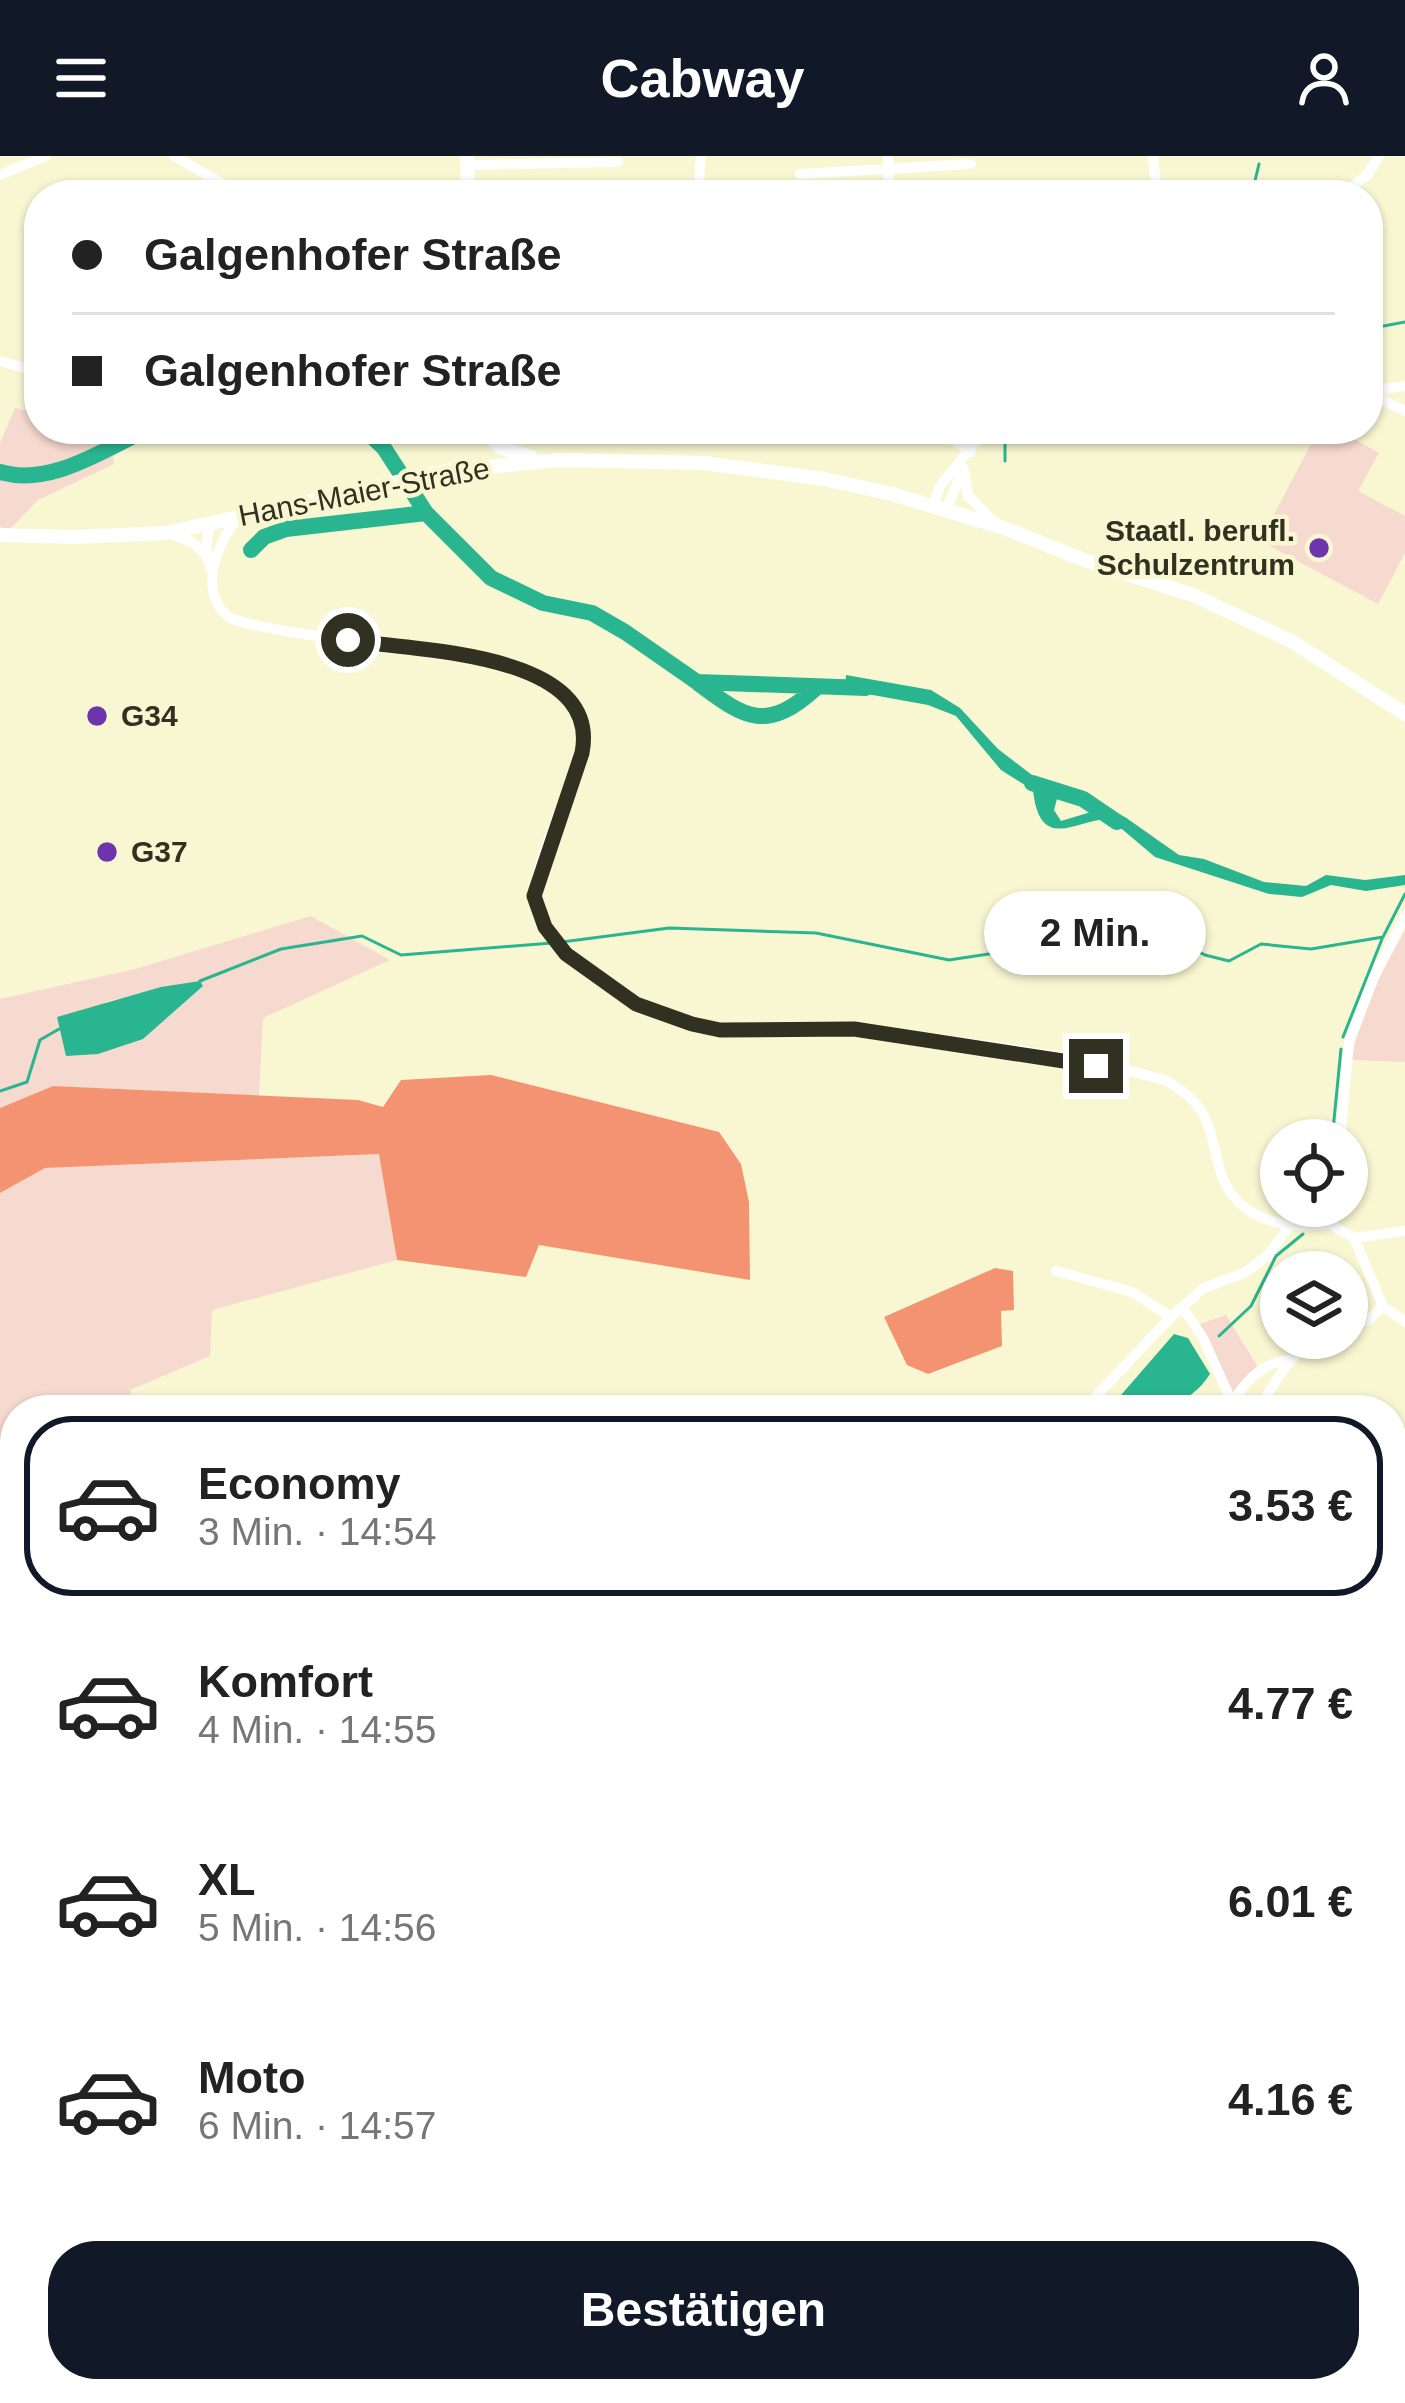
<!DOCTYPE html>
<html lang="de">
<meta charset="utf-8">
<style>
:root{--surface:#fff;--page:#f2f2f2;--text:#222;--muted:#767676;--line:#e0e0e0;--accent:#111827}
body{margin:0;font-family:Arial,sans-serif;background:var(--page);color:var(--text);height:100vh;display:flex;flex-direction:column;font-size:45px;white-space:nowrap}
*{box-sizing:border-box;margin:0}
p{font-size:39px;color:var(--muted)}
.icon{flex:none;width:66px;height:66px;fill:none;stroke:currentColor;stroke-width:2;stroke-linecap:round;stroke-linejoin:round}
.map{position:relative;flex:1;overflow:hidden}
.side{position:absolute;left:0px;top:1239px;width:1407px;height:1008px;display:flex;flex-direction:column;background:var(--surface);border-radius:48px 48px 0 0;box-shadow:0 3px 9px #0004}
.side>*{flex:none}
.top-card{position:absolute;left:24px;top:24px;width:1359px;height:264px;border-radius:48px;box-shadow:0 3px 9px #0004;display:grid;align-content:center;height:264px;padding:0 48px;background:var(--surface)}
.fabs{position:absolute;left:1260px;top:963px;display:grid;gap:24px}
.fabs a{display:grid;place-items:center;width:108px;height:108px;border-radius:50%;background:var(--surface);box-shadow:0 3px 9px #0004;font-size:60px}
.end{position:absolute;width:54px;height:54px;margin:-27px;border:15px solid #313122;background:#fff;box-shadow:0 0 0 6px #fff}
.from{border-radius:50%}
.bubble{position:absolute;height:84px;border-radius:42px;background:var(--surface);box-shadow:0 3px 9px #0004;font-size:39px;font-weight:600;line-height:84px;text-align:center}
.top-card b{display:flex;align-items:center;gap:42px;height:114px;font-size:45px}
.top-card b+b{border-top:3px solid var(--line)}
.top-card i{width:30px;height:30px;background:var(--text)}
ul{padding:21px 0 0;list-style:none}
li{display:flex;align-items:center;gap:36px;height:180px;margin:0 24px 18px;padding:0 24px;border:6px solid transparent;border-radius:48px}
li div{flex:1}
li b{display:block;font-size:45px}
li em{font-style:normal;font-weight:600}
li.current{border-color:var(--accent)}
li>.icon{width:108px;height:108px;stroke-width:1.5}
.cta{display:flex;gap:24px;margin-top:auto;padding:24px 48px}
.cta a{flex:1;height:138px;border-radius:48px;background:var(--accent);color:#fff;font-size:48px;font-weight:600;line-height:138px;text-align:center}
header{display:flex;justify-content:space-between;align-items:center;height:156px;padding:0 48px;background:var(--accent);color:#fff;font-size:54px;font-weight:600}
.map>svg:first-child{display:block}
.green{fill:#f6d9cf;fill-rule:evenodd}
.forest{fill:#f49372}
.water{fill:#2ab591}
.lines{fill:none;stroke-linecap:round;stroke-linejoin:round}
.stream{stroke:#2ab591;stroke-width:3}
.river{stroke:#2ab591;stroke-width:16}
.street{stroke:#fff;stroke-width:10}
.secondary{stroke:#fff;stroke-width:14}
.route{stroke:#313122;stroke-width:15}
.poi-dot{fill:#6d35ac;stroke:#f9f7d2;stroke-width:4.5}
.labels{text-anchor:middle;stroke-width:9;stroke-linejoin:round;paint-order:stroke}
.street-label{font-size:30px;fill:#313122;stroke:#f9f7d2}
.poi-label{font-size:30px;font-weight:bold;fill:#313122;stroke:#f9f7d2;text-anchor:start}
</style>
<header><svg class="icon" aria-label="menu" viewBox="0 0 24 24"><path d="M4 6h16M4 12h16M4 18h16"/></svg>Cabway<svg class="icon" aria-label="person" viewBox="0 0 24 24"><circle cx="12" cy="8" r="4"/><path d="M4 21q1-7 8-7t8 7"/></svg></header>
<div class="map">
<svg width="1405" height="2247" viewBox="0 0 1405 2247">
<rect width="100%" height="100%" fill="#f9f7d2"/>
<path class="green" d="M15,252L39,258V273H110L114,308L38,344L10,373L0,371V287Z
M1319,273H1336L1379,297L1358,335L1405,360V397L1378,448L1260,385Z
M311,760L390,804L263,862L259,940L53,930L0,952V843L135,813ZM199,825L202,831L167,862L104,846Z
M1405,774V906L1352,904C1357,857 1383,815 1405,774Z
M380,998L397,1104L212,1154L210,1200L130,1234L133,1254H15V1516L0,1523V1037L45,1012Z
M1226,1159L1259,1213L1232,1246L1200,1168Z
M4,2180L15,2195V2232H74L77,2247H0V2185Z"/>
<path class="forest" d="M491,919L719,976L741,1008L749,1046L750,1124L539,1089L526,1121L397,1104L379,998L45,1012L0,1037V952L53,930L358,944L383,951L401,924Z
M995,1112L1013,1115L1014,1154L1001,1155L1002,1190L928,1218L907,1209L884,1161Z
M15,1516V1745L0,1716V1523Z
M15,1775V1918L0,1932V1802Z
M15,2063V2195L0,2171V2071Z
M1392,2218L1405,2230V2247H1324L1328,2232H1392Z
M74,2232H353L355,2247H77Z"/>
<path class="water" d="M846,519L931,534L960,552L998,593L1058,639L1054,654L1061,665L1104,652L1125,661L1179,699L1204,703L1264,726L1306,730L1326,719L1365,724L1405,719V729L1366,735L1331,729L1302,741L1269,738L1155,701L1110,663C1078,662 1040,699 1033,634L1001,614L956,560L928,549L845,534Z
M200,825L203,830L143,883L98,898L66,900L57,861L161,831Z
M1174,1178L1188,1182L1210,1218C1186,1256 1147,1254 1108,1254Z"/>
<g class="lines">
<path class="stream" d="M1253,33L1259,8
M1368,173L1405,166
M1005,305V288L1010,273
M562,786L669,772L816,777L949,804L1015,794L1097,757L1116,754L1205,799L1229,805L1261,788L1311,793L1383,781L1405,738
M200,825L281,793L362,780L401,799L552,787
M1343,881L1382,783
M0,935L27,926L40,884L59,873
M1332,984L1341,893
M1316,1059L1317,1050
M1219,1180L1251,1150L1276,1100L1303,1078
M0,2071L15,2063
M0,2171L15,2195
M139,2232L154,2234L175,2247"/>
<path class="river" d="M364,273L384,292L426,357L491,422L543,447L592,457L625,476L697,526L866,532
M0,316C50,331 103,294 148,273
M251,394L264,381L286,373L426,357
M698,527C746,563 767,577 817,531
M1032,627L1083,643L1117,666"/>
<path class="street" d="M174,0L242,39
M888,0L889,39
M1153,0L1157,39
M467,9L618,6
M800,18L971,8
M0,19L46,0
M698,39L701,0
M1341,39L1367,19L1379,0
M0,205L39,216
M1378,242L1385,233L1405,230
M1368,243L1378,242L1405,255
M904,273L945,278L971,296
M964,313L968,340L992,364
M933,350L940,330L986,273
M946,354L961,318
M239,361C216,386 197,438 230,462C313,492 506,483 565,537C583,554 587,574 582,597C572,627 530,718 535,744C542,775 564,797 588,816C694,899 761,862 876,876C972,887 1072,899 1165,924C1179,932 1192,941 1201,954C1213,974 1214,996 1221,1017C1237,1066 1286,1073 1330,1068
M209,366L206,399L212,415
M170,378L192,386L205,398
M1340,984L1349,887L1374,821L1405,760
M1330,1068L1354,1082L1383,1150L1405,1166
M1354,1082L1405,1075
M1056,1115L1132,1136L1171,1161
M1182,1151L1203,1182L1232,1246
M1347,1174L1370,1163L1383,1150
M1083,1254L1171,1161L1204,1132L1246,1116L1268,1099L1288,1072
M1227,1254C1242,1230 1260,1206 1289,1204
M1258,1254C1276,1226 1290,1193 1324,1182
M1393,1396L1400,1318
M1392,1470H1405
M1402,1630L1405,1519
M0,1939L15,1922"/>
<path class="secondary" d="M467,0L468,39
M485,273L499,291L531,301
M0,379L73,381L167,377L446,315L560,304L704,307L824,323L892,338L1004,372L1084,404L1193,439L1293,486L1405,558"/>
</g>
<g class="lines">
<path class="route" d="M348,484C414,495 602,495 582,597L534,740L545,771L566,798L636,848L692,868L720,874L854,873L1096,910"/>
</g>
<g class="poi-dot">
<circle cx="1319" cy="392" r="12"/>
<circle cx="97" cy="560" r="12"/>
<circle cx="107" cy="696" r="12"/>
</g>
<g class="labels">
<g class="street-label">
<text transform="translate(364 336) rotate(-11)" y="10">Hans-Maier-Straße</text>
</g>
<g class="poi-label">
<text x="1295" y="385" text-anchor="end">Staatl. berufl.<tspan x="1295" dy="34">Schulzentrum</tspan></text>
<text x="121" y="570">G34</text>
<text x="131" y="706">G37</text>
</g>
</g>
</svg>
<div class="fabs">
<a><svg class="icon" aria-label="locate" viewBox="0 0 24 24"><circle cx="12" cy="12" r="6"/><path d="M12 2v4M12 18v4M2 12h4M18 12h4"/></svg></a>
<a><svg class="icon" aria-label="layers" viewBox="0 0 24 24"><path d="M12 4l9 5-9 5-9-5zM3 14l9 5 9-5"/></svg></a>
</div>
<i class="end from" style="left:348px;top:484px"></i>
<i class="end" style="left:1096px;top:910px"></i>
<div class="bubble" style="left:984px;top:735px;width:222px">2 Min.</div>
<div class="top-card">
<b><i class="from"></i>Galgenhofer Straße</b>
<b><i></i>Galgenhofer Straße</b>
</div>
<section class="side">
<ul>
<li class="current"><svg class="icon" aria-label="car" viewBox="0 0 24 24"><path d="M5 17H2v-5l4-1 3-4h7l3 4 3 1v5h-3M9 17h6M6 11h13"/><circle cx="7" cy="17" r="2"/><circle cx="17" cy="17" r="2"/></svg><div><b>Economy</b><p>3 Min. · 14:54</p></div><em>3.53 €</em></li>
<li><svg class="icon" aria-label="car" viewBox="0 0 24 24"><path d="M5 17H2v-5l4-1 3-4h7l3 4 3 1v5h-3M9 17h6M6 11h13"/><circle cx="7" cy="17" r="2"/><circle cx="17" cy="17" r="2"/></svg><div><b>Komfort</b><p>4 Min. · 14:55</p></div><em>4.77 €</em></li>
<li><svg class="icon" aria-label="car" viewBox="0 0 24 24"><path d="M5 17H2v-5l4-1 3-4h7l3 4 3 1v5h-3M9 17h6M6 11h13"/><circle cx="7" cy="17" r="2"/><circle cx="17" cy="17" r="2"/></svg><div><b>XL</b><p>5 Min. · 14:56</p></div><em>6.01 €</em></li>
<li><svg class="icon" aria-label="car" viewBox="0 0 24 24"><path d="M5 17H2v-5l4-1 3-4h7l3 4 3 1v5h-3M9 17h6M6 11h13"/><circle cx="7" cy="17" r="2"/><circle cx="17" cy="17" r="2"/></svg><div><b>Moto</b><p>6 Min. · 14:57</p></div><em>4.16 €</em></li>
</ul>
<div class="cta"><a>Bestätigen</a></div>
</section>
</div>
